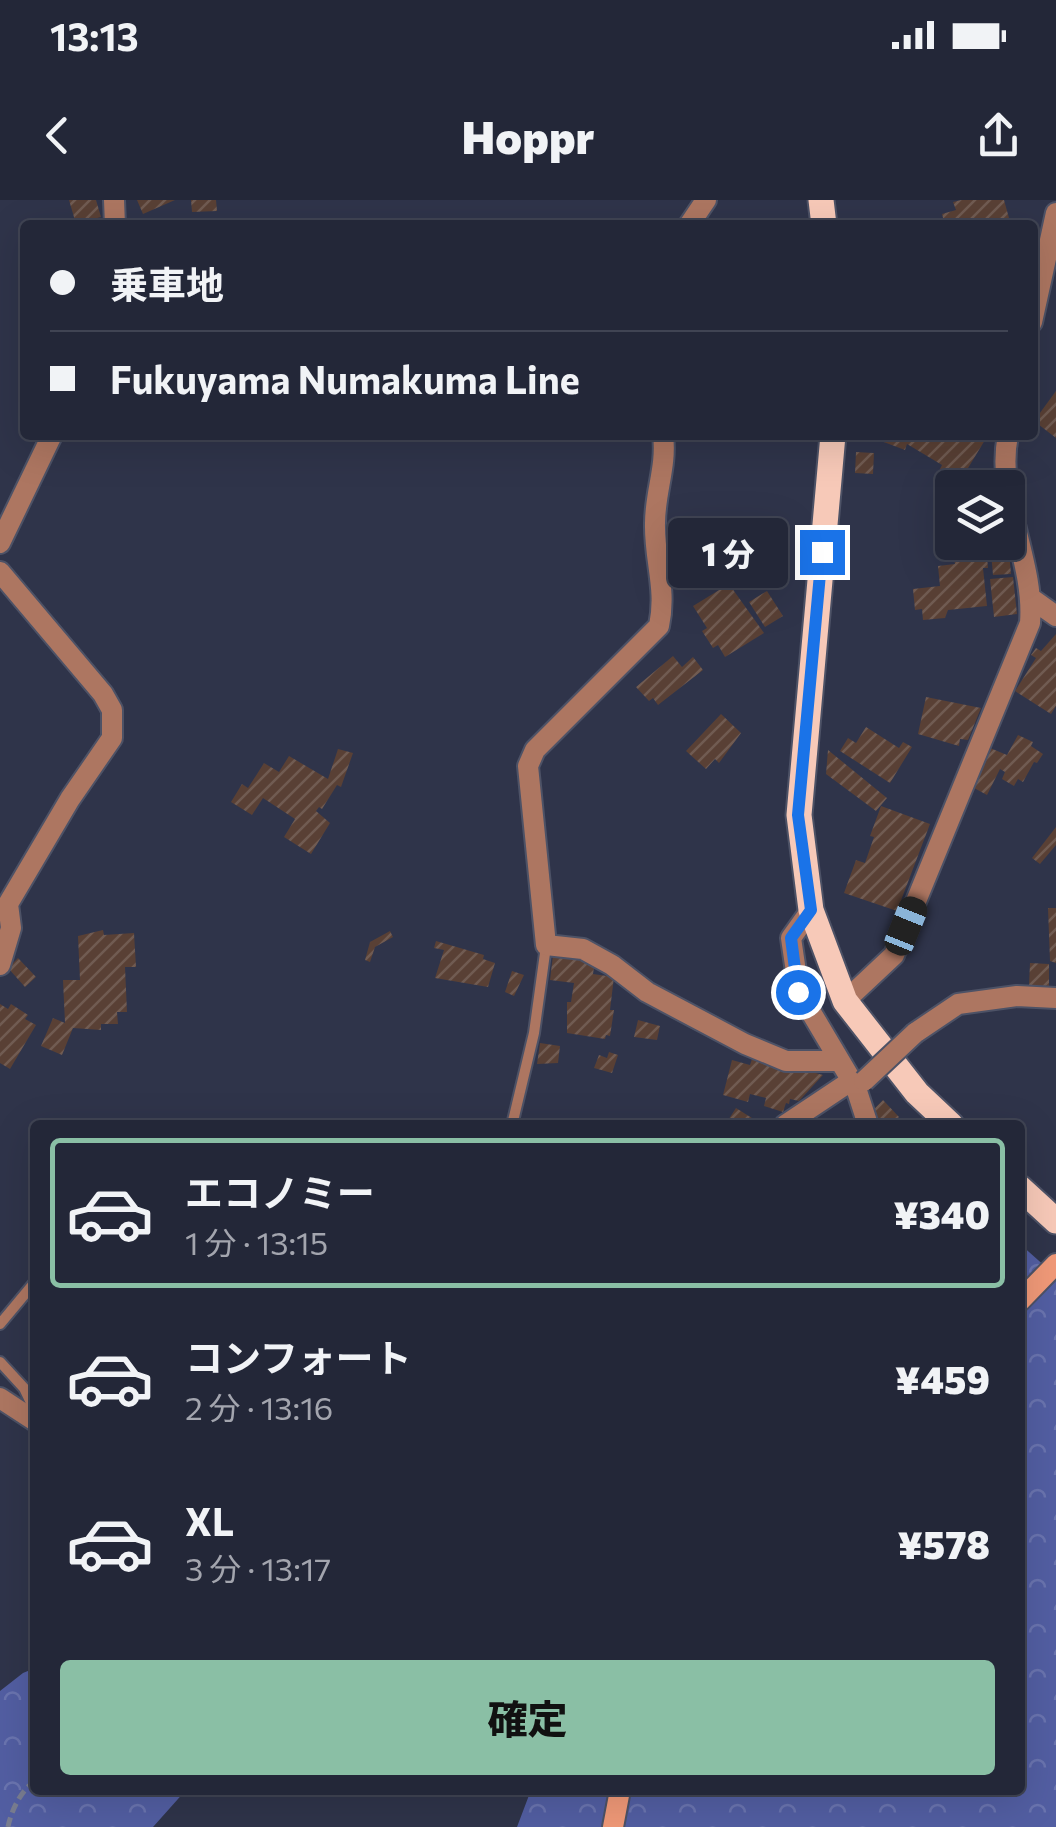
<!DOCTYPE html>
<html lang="ja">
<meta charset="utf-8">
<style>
:root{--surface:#232738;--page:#2f3343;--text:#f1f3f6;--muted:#a3a5ae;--line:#404453;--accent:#8abfa5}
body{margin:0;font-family:Commissioner,"Noto Sans JP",sans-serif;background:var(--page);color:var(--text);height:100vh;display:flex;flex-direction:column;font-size:38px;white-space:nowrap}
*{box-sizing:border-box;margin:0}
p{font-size:32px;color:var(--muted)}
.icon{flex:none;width:55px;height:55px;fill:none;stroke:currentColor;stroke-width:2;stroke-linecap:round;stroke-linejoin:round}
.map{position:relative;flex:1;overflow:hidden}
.sheet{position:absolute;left:30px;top:920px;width:995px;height:675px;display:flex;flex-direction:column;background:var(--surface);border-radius:10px;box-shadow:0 10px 40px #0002,0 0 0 2px var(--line)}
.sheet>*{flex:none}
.top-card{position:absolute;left:20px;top:20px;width:1018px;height:220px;border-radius:10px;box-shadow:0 10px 40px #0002,0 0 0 2px var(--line);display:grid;align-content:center;height:220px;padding:0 30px;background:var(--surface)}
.controls{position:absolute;left:935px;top:270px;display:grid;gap:20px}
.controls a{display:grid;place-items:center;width:90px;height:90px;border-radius:10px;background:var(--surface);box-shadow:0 10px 40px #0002,0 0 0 2px var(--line);font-size:50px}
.end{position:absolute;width:45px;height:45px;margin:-22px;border:12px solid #1a73e8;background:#fff;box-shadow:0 0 0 5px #fff}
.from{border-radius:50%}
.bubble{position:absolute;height:70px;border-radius:10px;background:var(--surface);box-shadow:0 10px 40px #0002,0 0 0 2px var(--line);font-size:32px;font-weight:800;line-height:70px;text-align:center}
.car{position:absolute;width:30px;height:60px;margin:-30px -15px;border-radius:12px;box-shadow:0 0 8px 2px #0007;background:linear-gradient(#222 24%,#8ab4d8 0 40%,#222 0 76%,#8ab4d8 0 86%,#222 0)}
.top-card b{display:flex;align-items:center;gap:35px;height:95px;font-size:38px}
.top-card b+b{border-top:2px solid var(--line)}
.top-card i{width:25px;height:25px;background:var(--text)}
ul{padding:18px 0 0;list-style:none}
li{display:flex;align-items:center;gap:30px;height:150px;margin:0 20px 15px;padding:0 10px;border:5px solid transparent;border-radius:10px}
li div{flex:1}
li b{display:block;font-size:38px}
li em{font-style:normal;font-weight:800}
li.active{border-color:var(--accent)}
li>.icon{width:90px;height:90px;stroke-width:1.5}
.primary-button{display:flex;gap:20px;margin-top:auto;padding:20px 30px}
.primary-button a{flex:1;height:115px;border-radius:10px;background:var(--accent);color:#111;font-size:40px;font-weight:800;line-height:115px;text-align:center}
.status{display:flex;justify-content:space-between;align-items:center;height:70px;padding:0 50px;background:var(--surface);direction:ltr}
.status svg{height:28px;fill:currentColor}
header{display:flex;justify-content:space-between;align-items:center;height:130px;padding:0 30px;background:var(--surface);font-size:45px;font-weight:800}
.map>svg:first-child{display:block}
.forest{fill:url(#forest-crowns)}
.building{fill:url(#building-hatch)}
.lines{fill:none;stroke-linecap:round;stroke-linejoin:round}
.lane-casing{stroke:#4d5266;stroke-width:14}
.street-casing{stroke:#4d5266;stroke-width:24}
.secondary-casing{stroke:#4d5266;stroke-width:24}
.primary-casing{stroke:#4d5266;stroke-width:29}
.path{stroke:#787c8f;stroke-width:5;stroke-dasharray:10 5;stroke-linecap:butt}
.lane{stroke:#ad7661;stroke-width:10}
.street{stroke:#ad7661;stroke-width:20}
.secondary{stroke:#f09978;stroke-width:20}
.primary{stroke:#f7c9b8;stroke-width:25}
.street-bridge-casing{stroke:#4d5266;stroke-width:24;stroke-linecap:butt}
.street-bridge{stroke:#ad7661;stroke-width:20}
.route{stroke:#1a73e8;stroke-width:12}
</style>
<div class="status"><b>13:13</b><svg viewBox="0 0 49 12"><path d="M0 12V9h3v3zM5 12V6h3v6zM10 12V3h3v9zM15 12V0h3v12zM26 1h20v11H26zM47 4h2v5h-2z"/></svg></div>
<header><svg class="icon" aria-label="back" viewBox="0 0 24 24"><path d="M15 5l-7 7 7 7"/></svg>Hoppr<svg class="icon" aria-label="share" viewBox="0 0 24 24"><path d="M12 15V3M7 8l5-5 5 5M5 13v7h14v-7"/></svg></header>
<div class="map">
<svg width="1056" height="1627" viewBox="0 0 1056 1627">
<defs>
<pattern id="forest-crowns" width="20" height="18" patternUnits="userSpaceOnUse" patternTransform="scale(2.5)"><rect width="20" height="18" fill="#525ea2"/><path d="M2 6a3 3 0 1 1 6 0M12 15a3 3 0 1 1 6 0" fill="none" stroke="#6a74af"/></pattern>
<pattern id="building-hatch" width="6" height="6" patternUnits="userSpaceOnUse" patternTransform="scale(2.5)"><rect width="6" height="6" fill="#594035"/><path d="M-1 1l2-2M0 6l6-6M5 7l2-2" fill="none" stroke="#705b52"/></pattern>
</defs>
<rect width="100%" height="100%" fill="#2f344a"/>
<path class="forest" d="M1020,1044L1056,1076V1627H517L531,1590H1020Z
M35,1468V1590H186L153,1627H0V1491L23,1473Z"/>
<path class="building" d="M69,0H96L101,17L76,24Z
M137,0H175L143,14Z
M191,0H216L217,11L192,12Z
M961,0H1004L1009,18L1001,25H945L942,14L956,10L953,2Z
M1056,191V238L1034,221Z
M865,235H995L994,241L980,238L985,240L962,278L950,270L948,273L940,269L942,265L907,244L905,250Z
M856,252L874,253L873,274L855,273Z
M1009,351L1011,374L993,375L991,353Z
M987,356L988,368H983L987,406L948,410L945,418L923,420L922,409L915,410L913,389L940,386L938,366L955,364L954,359Z
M1013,377L1017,414L994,417L990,379Z
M729,384L764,433L725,457L718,445L713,448L702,431L707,428L693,406Z
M767,391L783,416L765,427L749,402Z
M1056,434V506L1051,514L1015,491L1036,458L1031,455L1036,448L1041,451Z
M673,456L682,467L693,457L703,470L658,505L653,498L649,501L636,487Z
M926,497L981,508L968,540L960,539L959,546L918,534Z
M721,514L741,533L719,563L715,559L706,569L686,551Z
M866,527L899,548L903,542L912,547L890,583L840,551L848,538L856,543Z
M1018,535L1033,542L1031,546L1043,554L1037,563L1034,562L1023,582L1018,579L1014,586L1002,579L1005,572L1000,569L987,595L974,588L990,548L1007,555Z
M338,549L353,553L341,587L337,585L322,609L319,607L316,611L330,623L311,654L284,637L295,619L263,598L252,615L231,602L242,584L248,588L264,563L279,572L289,556L328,579Z
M828,550L887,598L876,611L826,574Z
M881,606L930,624L897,711L844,693L856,660L865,663L874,637L870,636Z
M1056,627V645L1040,664L1032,658Z
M1048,708H1056V763L1050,761Z
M103,730L104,735L134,733L136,767H125L127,812H117L118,824H101V830L73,828L62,855L41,846L53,818L65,823L63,780H80L78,736Z
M390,731L393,737L375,747L370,762L365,760L370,742Z
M436,741L484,755L483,759L495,763L488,787L435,778L444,750L434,748Z
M553,755L595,761L593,774L614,777L610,810H614L610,836L606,835L605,839L567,833V802H571L574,783L550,780Z
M18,758L36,777L25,787L8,768Z
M1030,763L1049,764V786L1029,785Z
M512,771L524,775L514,796L505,792Z
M0,804L8,809L11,804L28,815L25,819L36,825L10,869L0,863Z
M638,820L660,826L657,840L634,837Z
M540,843L560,846L558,863L537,864Z
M609,852L618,855L612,873L594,868L599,855L607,858Z
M753,856L823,875L799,901L790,899L789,904L786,903L783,912L764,906L766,898L750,894L748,902L723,895L732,860L750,865Z
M883,900L899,917L890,925H882L874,909Z
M736,908L763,925H725Z"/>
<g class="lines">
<g class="lane-casing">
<path id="lane" d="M512,925L534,833L546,746
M0,1124L35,1082
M0,1162L24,1188L35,1211"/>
</g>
<g class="street-casing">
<path id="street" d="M114,0L115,25
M689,25L706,0
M1032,122L1056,13
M663,235C667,266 655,292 655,323C654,360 667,389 659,426L535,550L528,566L546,745L583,749L612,765L647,792L745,844L786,861H838
M0,343L52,235
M0,372L103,494L112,510V538L70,599L8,704L11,728L0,765
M1032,399L1056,416
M811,710L791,738L799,792L856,888L868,925
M845,801L894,755L1030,423C1035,360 995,298 1008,235
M915,833L958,804L1017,796L1056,798
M785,925L851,881
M0,1198L35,1221"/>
</g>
<g class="secondary-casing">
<path id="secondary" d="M1020,1101L1056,1064
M613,1627L620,1590"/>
</g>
<g class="primary-casing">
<path id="primary" d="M821,0L824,25
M833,235L799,615L811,710L845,801L917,893L951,925
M1020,988L1056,1021"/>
</g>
<path class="path" d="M8,1627C11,1611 21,1590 35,1581"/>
<use href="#lane" class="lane"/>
<use href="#street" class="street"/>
<use href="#secondary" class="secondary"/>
<use href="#primary" class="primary"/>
<g class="street-bridge-casing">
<path id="street-bridge" d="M864,881L915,833"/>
</g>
<use href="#street-bridge" class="street-bridge"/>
</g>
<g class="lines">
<path class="route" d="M798,792L791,738L811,710L798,615L822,352"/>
</g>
</svg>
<div class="controls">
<a><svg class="icon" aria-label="layers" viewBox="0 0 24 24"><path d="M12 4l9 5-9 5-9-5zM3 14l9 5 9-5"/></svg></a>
</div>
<i class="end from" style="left:798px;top:792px"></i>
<i class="end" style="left:822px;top:352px"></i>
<div class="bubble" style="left:668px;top:318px;width:120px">1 分</div>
<i class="car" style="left:906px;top:726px;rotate:22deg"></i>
<div class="top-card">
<b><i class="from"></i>乗車地</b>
<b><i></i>Fukuyama Numakuma Line</b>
</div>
<section class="sheet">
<ul>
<li class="active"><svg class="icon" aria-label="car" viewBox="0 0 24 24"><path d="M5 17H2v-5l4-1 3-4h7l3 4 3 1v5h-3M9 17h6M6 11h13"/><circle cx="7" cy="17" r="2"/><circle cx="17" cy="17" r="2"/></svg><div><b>エコノミー</b><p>1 分 · 13:15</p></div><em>¥340</em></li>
<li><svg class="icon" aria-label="car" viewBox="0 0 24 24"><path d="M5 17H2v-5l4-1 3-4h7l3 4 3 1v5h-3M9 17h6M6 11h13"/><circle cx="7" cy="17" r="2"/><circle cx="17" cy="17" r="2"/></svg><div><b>コンフォート</b><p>2 分 · 13:16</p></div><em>¥459</em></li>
<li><svg class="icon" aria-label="car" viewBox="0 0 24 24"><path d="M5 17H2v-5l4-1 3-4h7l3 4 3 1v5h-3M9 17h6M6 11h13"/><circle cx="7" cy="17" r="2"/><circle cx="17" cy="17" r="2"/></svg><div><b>XL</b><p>3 分 · 13:17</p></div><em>¥578</em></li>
</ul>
<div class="primary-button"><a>確定</a></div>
</section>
</div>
